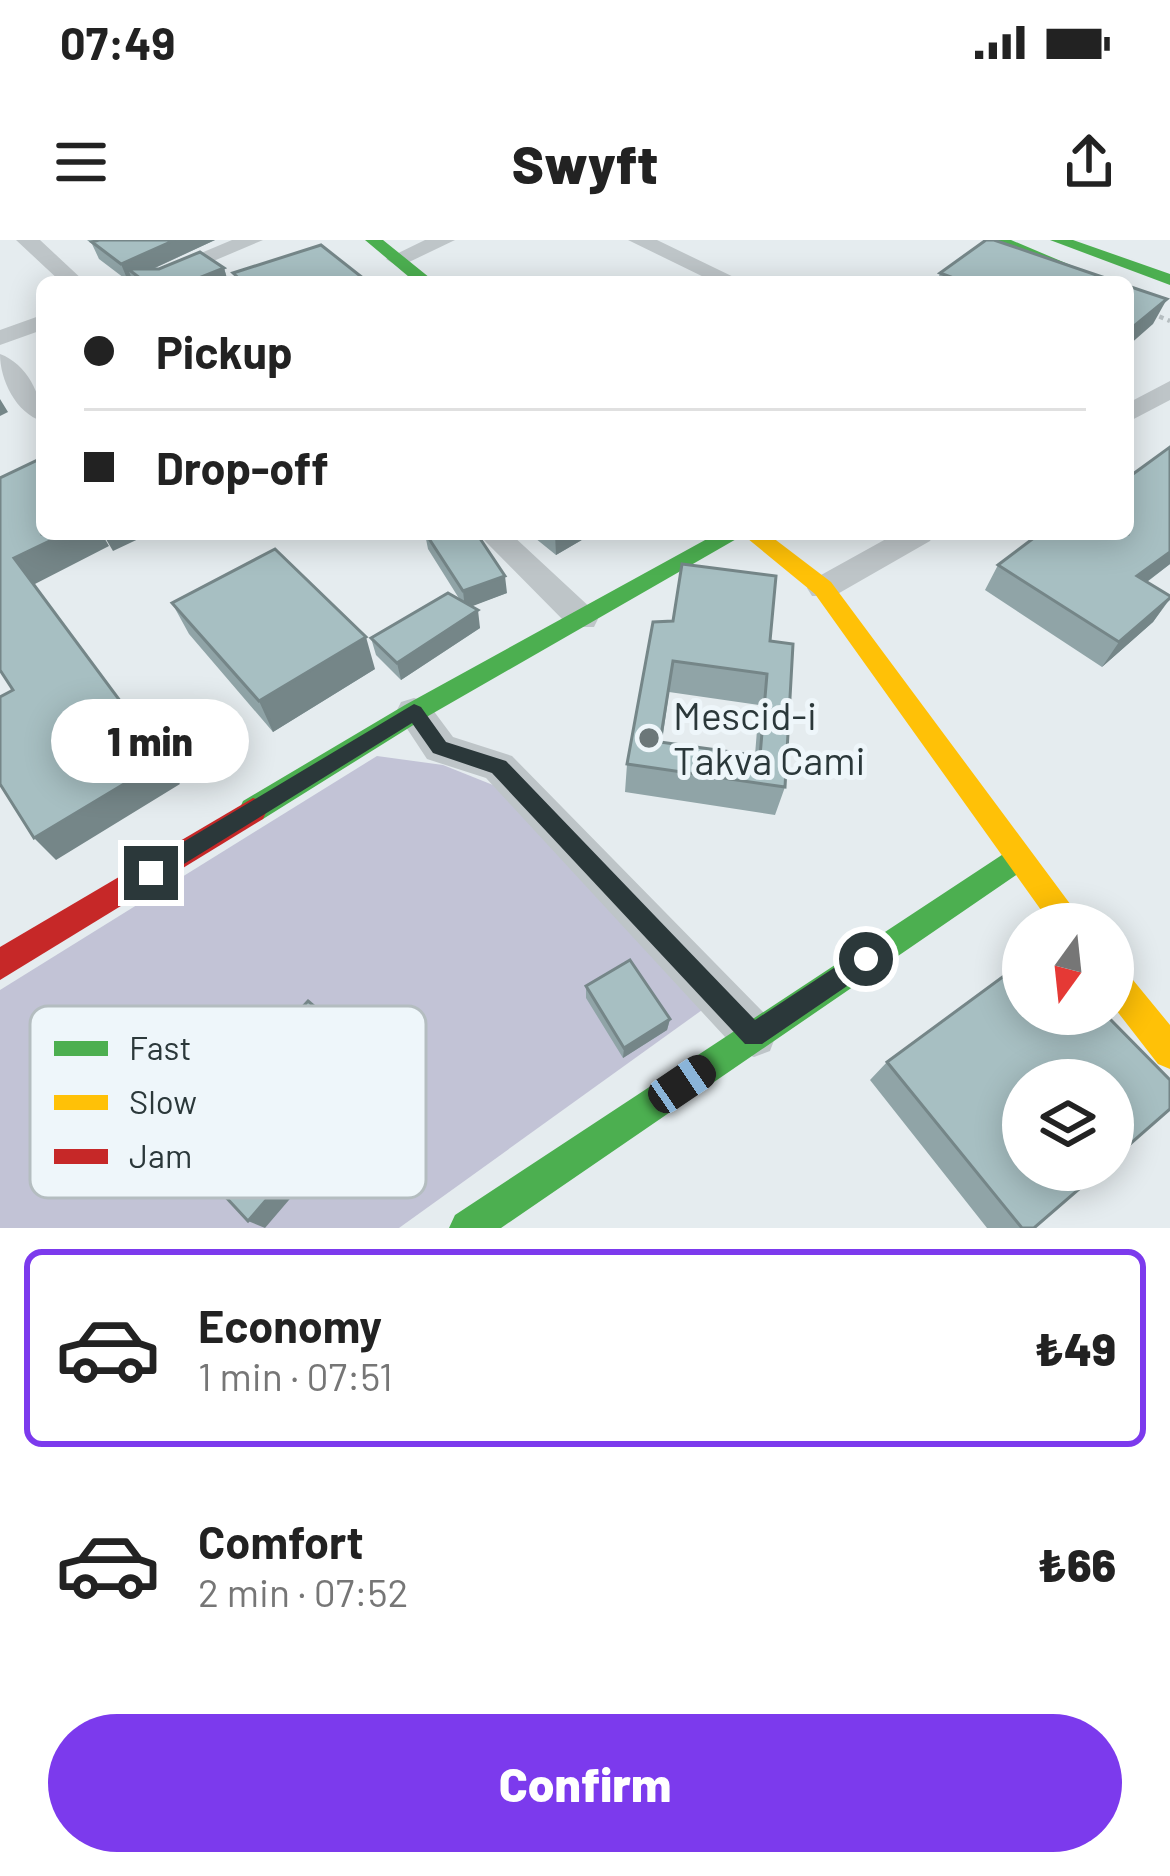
<!DOCTYPE html>
<meta charset="utf-8">
<style>
:root{--surface:#fff;--page:#f6f6f6;--text:#222;--muted:#767676;--line:#e0e0e0;--accent:#7c3aed}
body{margin:0;font-family:Barlow,sans-serif;background:var(--page);color:var(--text);height:100vh;display:flex;flex-direction:column;font-size:45px;white-space:nowrap}
*{box-sizing:border-box;margin:0}
p{font-size:39px;color:var(--muted)}
.icon{flex:none;width:66px;height:66px;fill:none;stroke:currentColor;stroke-width:2;stroke-linecap:round;stroke-linejoin:round}
.map{position:relative;height:988px;overflow:hidden}
.details{display:flex;flex-direction:column;background:var(--surface);flex:1}
.details>*{flex:none}
.guide{position:absolute;left:36px;top:36px;width:1098px;height:264px;border-radius:18px;box-shadow:0 6px 30px #0003;display:grid;align-content:center;height:264px;padding:0 48px;background:var(--surface)}
.needle{width:78px;rotate:195deg}
.fabs{position:absolute;left:1002px;top:663px;display:grid;gap:24px}
.fabs a{display:grid;place-items:center;width:132px;height:132px;border-radius:50%;background:var(--surface);box-shadow:0 6px 30px #0003;font-size:60px}
.end{position:absolute;width:54px;height:54px;margin:-27px;border:15px solid #2b383a;background:#fff;box-shadow:0 0 0 6px #fff}
.from{border-radius:50%}
.bubble{position:absolute;height:84px;border-radius:42px;background:var(--surface);box-shadow:0 6px 30px #0003;font-size:39px;font-weight:800;line-height:84px;text-align:center}
.car{position:absolute;width:36px;height:72px;margin:-36px -18px;border-radius:15px;box-shadow:0 0 9px 3px #0007;background:linear-gradient(#222 24%,#8ab4d8 0 40%,#222 0 76%,#8ab4d8 0 86%,#222 0)}
.guide b{display:flex;align-items:center;gap:42px;height:114px;font-size:45px}
.guide b+b{border-top:3px solid var(--line)}
.guide i{width:30px;height:30px;background:var(--text)}
ul{padding:21px 0 0;list-style:none}
li{display:flex;align-items:center;gap:36px;height:198px;margin:0 24px 18px;padding:0 24px;border:6px solid transparent;border-radius:18px}
li div{flex:1}
li b{display:block;font-size:45px}
li em{font-style:normal;font-weight:800}
li.current{border-color:var(--accent)}
li>.icon{width:108px;height:108px;stroke-width:1.5}
.primary-button{display:flex;gap:24px;margin-top:auto;padding:24px 48px}
.primary-button a{flex:1;height:138px;border-radius:72px;background:var(--accent);color:#fff;font-size:48px;font-weight:800;line-height:138px;text-align:center}
.status{display:flex;justify-content:space-between;align-items:center;height:84px;padding:0 60px;background:var(--surface);direction:ltr}
.status svg{height:33px;fill:currentColor}
header{display:flex;justify-content:space-between;align-items:center;height:156px;padding:0 48px;background:var(--surface);font-size:54px;font-weight:800}
.map>svg:first-child{display:block}
.green{fill:#c2c3d6}
.lines{fill:none;stroke-linecap:round;stroke-linejoin:round}
.path{stroke:#b6bec1;stroke-width:4.5;stroke-dasharray:4.5 4.5;stroke-linecap:butt}
.street{fill:#bec5c8;fill-rule:evenodd}
.fast{fill:#4caf50;fill-rule:evenodd}
.slow{fill:#ffc107;fill-rule:evenodd}
.jam{fill:#c62828;fill-rule:evenodd}
.wall{fill:#90a4a7;fill-rule:evenodd}
.shaded-wall{fill:#758688}
.building{fill:#a7bfc2;stroke:#758688;stroke-width:3;fill-rule:evenodd}
.route{fill:#2b383a}
.poi-dot{fill:#6c7779;stroke:#eef6fa;stroke-width:4.5}
.labels{text-anchor:middle;stroke-width:10;stroke-linejoin:round;paint-order:stroke}
.poi-label{font-size:39px;fill:#2b383a;stroke:#eef6fa;text-anchor:start}
.key{fill:#eef6fa;stroke:#b4bdc0;stroke-width:3}
.key-label{font-size:33px;fill:#2b383a}
</style>
<div class="status"><b>07:49</b><svg viewBox="0 0 49 12"><path d="M0 12V9h3v3zM5 12V6h3v6zM10 12V3h3v9zM15 12V0h3v12zM26 1h20v11H26zM47 4h2v5h-2z"/></svg></div>
<header><svg class="icon" aria-label="menu" viewBox="0 0 24 24"><path d="M4 6h16M4 12h16M4 18h16"/></svg>Swyft<svg class="icon" aria-label="share" viewBox="0 0 24 24"><path d="M12 15V3M7 8l5-5 5 5M5 13v7h14v-7"/></svg></header>
<div class="map">
<svg width="1170" height="988" viewBox="0 0 1170 988">
<rect width="100%" height="100%" fill="#e5ecef"/>
<path class="green" d="M377,516L443,525L508,551L709,765L399,988H0V750Z"/>
<g class="lines">
<path class="path" d="M1151,73L1170,81"/>
<path class="street" d="M16,0H40L85,42H61Z
M232,0H263L164,42H132Z
M425,0H455L405,24L397,26L386,19Z
M628,0H657L744,42H714Z
M42,75V90L0,105V90Z
M0,114C27,124 42,155 42,181C16,173 0,140 0,114Z
M1170,141V160L1128,182V163Z
M478,294H511L594,371L598,379L594,387H570Z
M895,294H934L930,301L834,356H812L807,348L812,340Z
M414,458L427,462L453,497L512,516L770,779L776,795L770,811L754,817L738,811L486,538L427,519L396,472L401,462Z"/>
<path class="fast" d="M365,0H383L435,42H415Z
M988,0H1011L1087,32L1073,36Z
M1050,0H1073L1170,34V45Z
M716,294H745L423,479L263,579L253,582L243,579L239,570L243,561L405,465Z
M1017,605L1028,609L1032,618L1028,627L501,988H449L455,975Z"/>
<path class="slow" d="M742,294H768L831,342L1085,684H1051L815,354Z
M1113,724L1124,729L1170,785V829L1158,824L1113,766Z"/>
<path class="jam" d="M253,558L263,561L267,570L263,579L0,740V707Z"/>
</g>
<path class="wall" d="M87,0H215L153,29L224,28L228,42H133L132,39L128,41L99,19L92,4Z
M940,33L1117,42H937Z
M1170,207V324L1147,342L1170,359L1153,382L1102,427L985,350L998,325L1133,234Z
M425,294L507,353L471,366L480,388L401,440L376,415L371,398L460,360L428,309Z
M530,294H592L556,315Z
M172,363L375,429L273,492L189,394Z
M653,382L770,401L785,547L775,575L625,552L627,524ZM669,452L759,465L755,515L662,502Z
M586,746L670,779L667,790L623,818L586,758Z
M887,822L1034,988H987L870,840Z"/>
<path class="shaded-wall" d="M175,0H215L137,36L128,29L132,39L128,41L121,24Z
M224,28L228,42H189Z
M1167,59L1153,84L1128,106V91Z
M0,159L8,172L0,176Z
M64,294H102L109,306L33,345L14,318Z
M103,294H149L113,311Z
M555,294H592L556,315Z
M1170,312V324L1120,362L1137,336Z
M505,336L507,353L465,369L463,351Z
M1170,358L1153,382L1102,427L1119,402Z
M478,370L480,388L401,440L397,423Z
M366,397L375,429L273,492L259,461Z
M164,520L180,544L56,620L34,598Z
M670,779L667,790L623,818L624,808Z
M337,786L348,802L322,830L310,816Z
M356,856L366,870L265,988L248,981Z"/>
<path class="building" d="M99,0H175L121,24L92,2Z
M986,0H994L1117,42H964L940,33Z
M321,5L368,42H243L233,33Z
M200,12L224,28L189,42H145L128,29H159Z
M1128,46L1167,59L1128,91Z
M1170,207V312L1137,336L1170,356V358L1119,402L998,325L1039,294H1128V232L1133,234Z
M42,218V294H64L14,318L164,520L34,598L0,544V457L13,450L0,430V238Z
M426,294H477L505,336L463,351Z
M275,309L366,397L259,461L172,363Z
M682,324L776,336L770,401L793,404L785,547L627,524L653,382L673,381ZM673,421L767,434L760,516L660,502Z
M448,353L478,370L397,423L371,398Z
M630,720L670,779L624,808L586,746Z
M1023,722V774H1105L1170,840V869L1113,919V840H1023V930H1101L1034,988H1022L887,822Z
M308,761L337,786L310,816L356,856L248,981L158,884L269,769L286,785Z"/>
<path class="route" d="M414,464L421,467L446,502L506,521L755,780L858,712H875V727L762,804H745L492,533L433,513L412,483L158,640H143V626Z"/>
<circle class="poi-dot" cx="649" cy="498" r="12"/>
<g class="labels">
<g class="poi-label">
<text x="673" y="490">Mescid-i<tspan x="673" dy="45">Takva Cami</tspan></text>
</g>
</g>
<rect x="30" y="766" width="396" height="192" rx="18" class="key"/>
<rect x="54" y="801" width="54" height="15" fill="#4caf50"/>
<rect x="54" y="855" width="54" height="15" fill="#ffc107"/>
<rect x="54" y="909" width="54" height="15" fill="#c62828"/>
<g class="key-label">
<text x="129" y="820">Fast</text>
<text x="129" y="874">Slow</text>
<text x="129" y="928">Jam</text>
</g>
</svg>
<div class="fabs">
<a><svg class="needle" viewBox="-14 -14 28 28"><path d="M0-13l5 13h-10z" fill="#e53935"/><path d="M0 13l5-13h-10z" fill="#767676"/></svg></a>
<a><svg class="icon" aria-label="layers" viewBox="0 0 24 24"><path d="M12 4l9 5-9 5-9-5zM3 14l9 5 9-5"/></svg></a>
</div>
<i class="end from" style="left:866px;top:719px"></i>
<i class="end" style="left:151px;top:633px"></i>
<div class="bubble" style="left:51px;top:459px;width:198px">1 min</div>
<i class="car" style="left:682px;top:844px;rotate:56deg"></i>
<div class="guide">
<b><i class="from"></i>Pickup</b>
<b><i></i>Drop-off</b>
</div>
</div>
<section class="details">
<ul>
<li class="current"><svg class="icon" aria-label="car" viewBox="0 0 24 24"><path d="M5 17H2v-5l4-1 3-4h7l3 4 3 1v5h-3M9 17h6M6 11h13"/><circle cx="7" cy="17" r="2"/><circle cx="17" cy="17" r="2"/></svg><div><b>Economy</b><p>1 min · 07:51</p></div><em>₺49</em></li>
<li><svg class="icon" aria-label="car" viewBox="0 0 24 24"><path d="M5 17H2v-5l4-1 3-4h7l3 4 3 1v5h-3M9 17h6M6 11h13"/><circle cx="7" cy="17" r="2"/><circle cx="17" cy="17" r="2"/></svg><div><b>Comfort</b><p>2 min · 07:52</p></div><em>₺66</em></li>
</ul>
<div class="primary-button"><a>Confirm</a></div>
</section>
